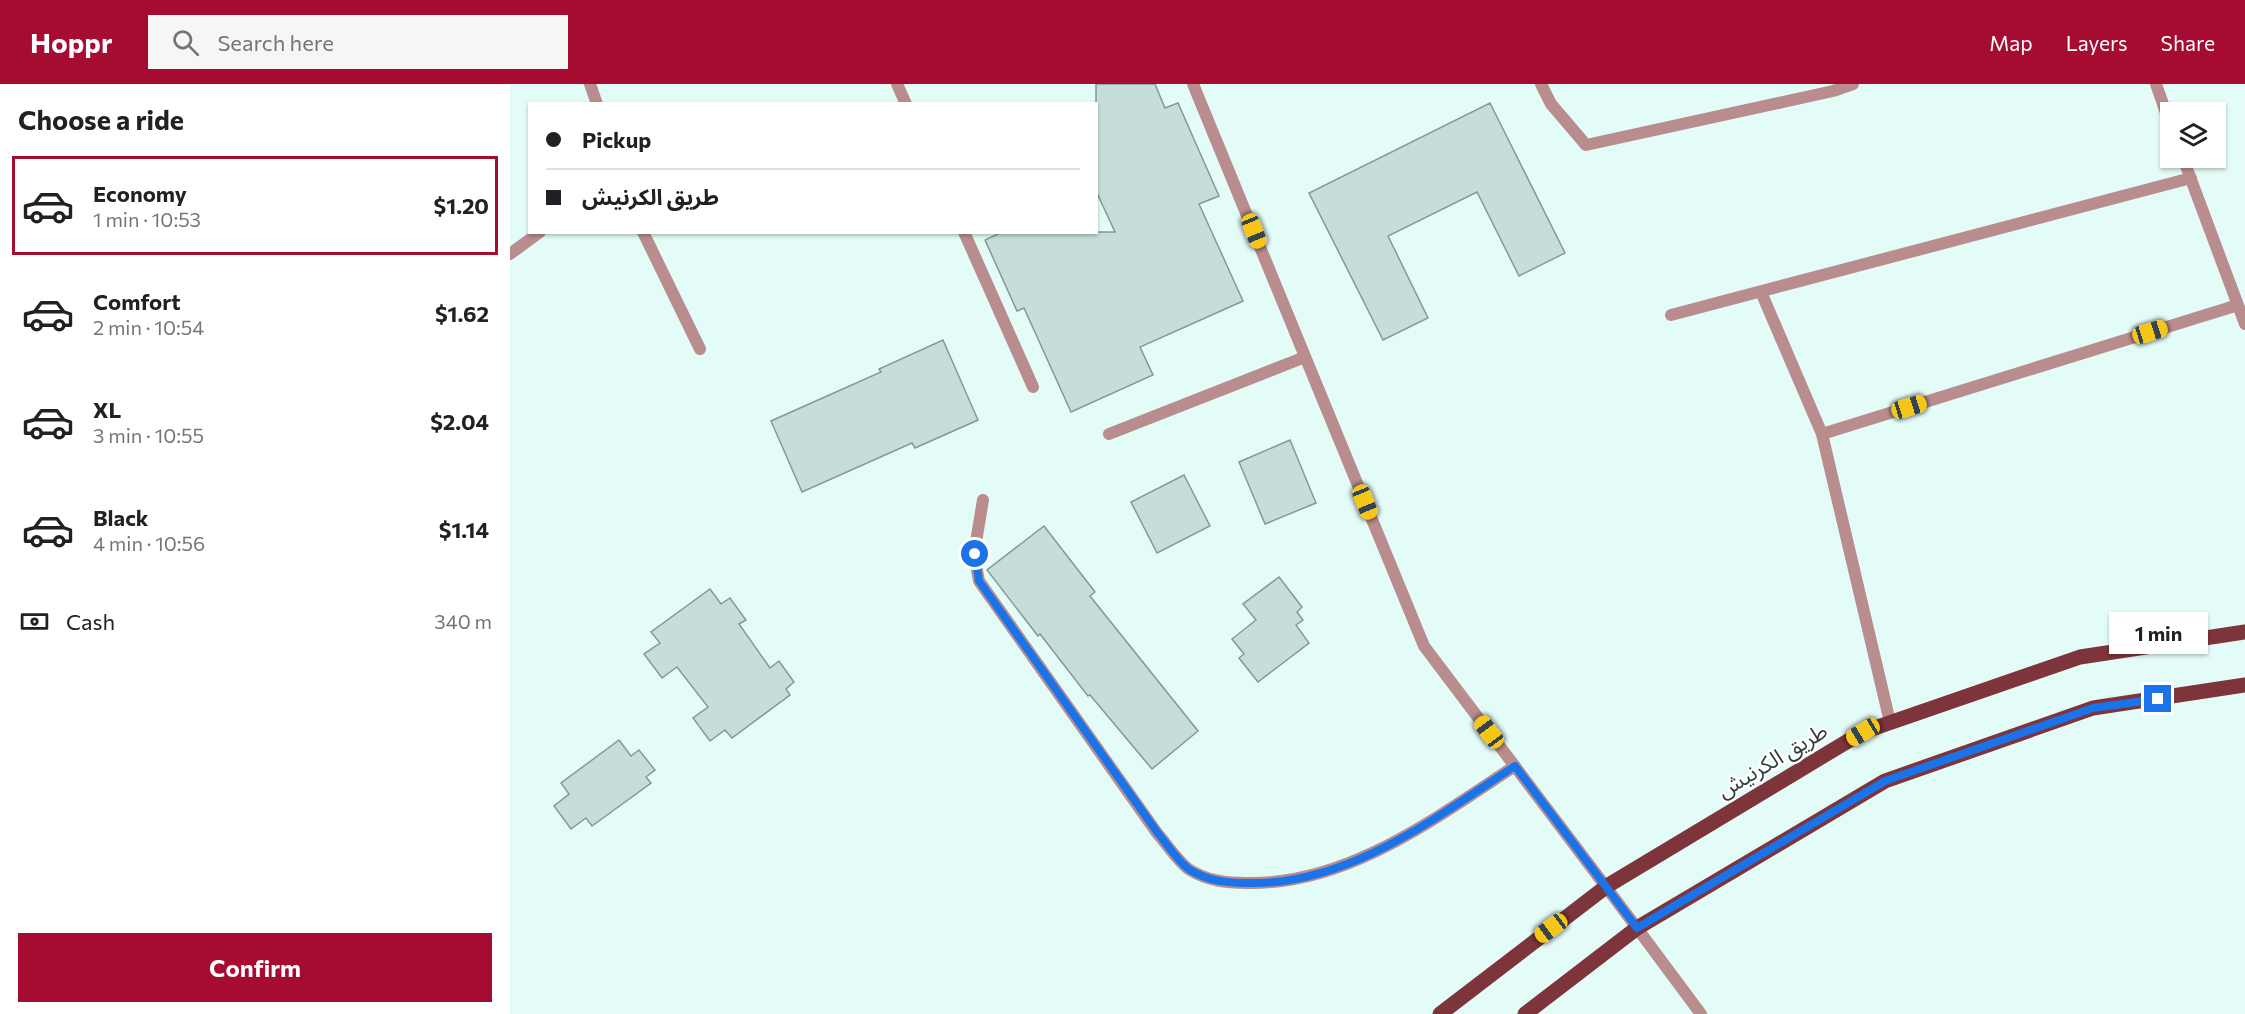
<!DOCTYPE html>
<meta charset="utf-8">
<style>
:root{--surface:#fff;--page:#f6f6f6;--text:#202124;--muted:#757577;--line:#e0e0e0;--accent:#a60b32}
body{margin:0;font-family:Commissioner,"Noto Sans Arabic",sans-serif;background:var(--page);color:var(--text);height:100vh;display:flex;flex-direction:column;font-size:22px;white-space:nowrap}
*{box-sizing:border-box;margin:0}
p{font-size:20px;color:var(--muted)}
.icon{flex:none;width:33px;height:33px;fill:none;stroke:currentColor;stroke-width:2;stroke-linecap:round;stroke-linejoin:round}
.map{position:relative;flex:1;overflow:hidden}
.details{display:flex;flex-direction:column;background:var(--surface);width:510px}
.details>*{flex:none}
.banner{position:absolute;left:18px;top:18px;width:570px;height:132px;border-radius:0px;box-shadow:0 2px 4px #0004;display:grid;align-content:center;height:132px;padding:0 18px;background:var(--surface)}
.controls{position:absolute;left:1650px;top:18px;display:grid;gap:12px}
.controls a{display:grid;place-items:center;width:66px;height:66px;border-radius:0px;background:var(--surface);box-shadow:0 2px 4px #0004;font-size:30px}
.end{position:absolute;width:27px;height:27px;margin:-14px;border:8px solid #1a73e8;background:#fff;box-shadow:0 0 0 3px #fff}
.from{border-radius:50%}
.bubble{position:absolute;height:42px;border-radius:0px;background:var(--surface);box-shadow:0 2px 4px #0004;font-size:20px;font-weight:700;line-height:42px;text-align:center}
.car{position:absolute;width:18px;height:36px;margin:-18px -9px;border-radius:8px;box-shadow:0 0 4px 2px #0007;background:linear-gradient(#f5c518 24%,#345 0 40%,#f5c518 0 76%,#345 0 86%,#f5c518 0)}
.banner b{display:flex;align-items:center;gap:21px;height:57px;font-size:22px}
.banner b+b{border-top:2px solid var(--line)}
.banner i{width:15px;height:15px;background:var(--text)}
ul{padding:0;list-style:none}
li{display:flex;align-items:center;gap:18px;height:99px;margin:0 12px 9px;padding:0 6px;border:3px solid transparent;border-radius:0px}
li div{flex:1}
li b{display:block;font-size:22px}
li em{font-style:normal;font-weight:700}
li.on{border-color:var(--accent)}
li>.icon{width:54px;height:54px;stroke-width:1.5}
h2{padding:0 18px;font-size:27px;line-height:72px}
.pay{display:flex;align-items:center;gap:15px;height:66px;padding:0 18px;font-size:22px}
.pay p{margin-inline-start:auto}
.cta{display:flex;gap:12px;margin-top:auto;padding:12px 18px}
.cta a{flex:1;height:69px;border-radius:0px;background:var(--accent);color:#fff;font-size:24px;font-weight:700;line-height:69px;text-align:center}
header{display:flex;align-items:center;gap:36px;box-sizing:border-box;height:84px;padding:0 30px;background:var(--accent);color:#fff}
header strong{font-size:28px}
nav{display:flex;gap:33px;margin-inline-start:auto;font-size:21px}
.search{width:420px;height:54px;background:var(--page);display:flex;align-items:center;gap:15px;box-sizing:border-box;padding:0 21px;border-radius:0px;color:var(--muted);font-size:22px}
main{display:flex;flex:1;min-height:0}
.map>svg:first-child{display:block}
.building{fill:#c6deda;stroke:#839995;stroke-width:1.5}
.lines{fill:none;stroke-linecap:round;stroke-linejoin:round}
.service{stroke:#b98d8e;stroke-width:12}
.minor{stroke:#b98d8e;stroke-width:12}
.tertiary{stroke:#b98d8e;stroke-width:12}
.primary{stroke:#7d353b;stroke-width:15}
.route{stroke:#1a73e8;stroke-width:8}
.labels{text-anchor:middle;stroke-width:4.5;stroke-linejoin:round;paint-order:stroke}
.street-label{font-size:22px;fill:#343d3c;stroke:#fff}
</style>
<header>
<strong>Hoppr</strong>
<div class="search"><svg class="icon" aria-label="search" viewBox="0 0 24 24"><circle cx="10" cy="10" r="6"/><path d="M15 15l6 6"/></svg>Search here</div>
<nav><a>Map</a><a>Layers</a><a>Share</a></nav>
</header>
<main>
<section class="details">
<h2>Choose a ride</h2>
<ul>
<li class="on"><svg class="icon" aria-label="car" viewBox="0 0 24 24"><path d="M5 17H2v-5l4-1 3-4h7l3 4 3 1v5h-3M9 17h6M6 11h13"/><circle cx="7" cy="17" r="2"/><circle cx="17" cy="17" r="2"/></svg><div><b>Economy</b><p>1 min · 10:53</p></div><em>$1.20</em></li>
<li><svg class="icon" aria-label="car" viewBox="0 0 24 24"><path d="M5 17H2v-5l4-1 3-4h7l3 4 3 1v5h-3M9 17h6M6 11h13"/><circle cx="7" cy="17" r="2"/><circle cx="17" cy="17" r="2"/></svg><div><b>Comfort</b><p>2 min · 10:54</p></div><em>$1.62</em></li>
<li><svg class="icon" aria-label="car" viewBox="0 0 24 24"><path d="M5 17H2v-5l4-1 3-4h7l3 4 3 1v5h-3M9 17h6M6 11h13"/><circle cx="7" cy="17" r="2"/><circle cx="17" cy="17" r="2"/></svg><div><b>XL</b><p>3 min · 10:55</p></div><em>$2.04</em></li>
<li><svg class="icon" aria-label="car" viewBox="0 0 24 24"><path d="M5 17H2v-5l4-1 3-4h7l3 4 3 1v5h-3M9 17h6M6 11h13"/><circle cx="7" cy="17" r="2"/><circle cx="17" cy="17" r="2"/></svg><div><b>Black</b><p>4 min · 10:56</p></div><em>$1.14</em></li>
</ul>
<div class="pay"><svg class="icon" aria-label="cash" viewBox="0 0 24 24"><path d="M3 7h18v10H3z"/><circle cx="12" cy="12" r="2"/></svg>Cash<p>340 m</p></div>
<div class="cta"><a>Confirm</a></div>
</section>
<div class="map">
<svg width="1735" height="930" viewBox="0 0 1735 930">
<rect width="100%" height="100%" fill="#e4fcf8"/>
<path class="building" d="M586,0H645L655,24L668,19L709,112L689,120L733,217L630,263L643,291L561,328L514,224L507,227L475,156L492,148H605L586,107Z
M980,19L1055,169L1009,192L967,108L878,152L918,234L873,256L799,109Z
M433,256L468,336L405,364L402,359L292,408L261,337L371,288L369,285Z
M780,356L806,419L755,440L729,378Z
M674,391L700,442L647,469L621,418Z
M534,442L585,508L580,512L688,647L642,685L580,611L578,612L530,550L528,552L477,486Z
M769,493L792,523L787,528L793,536L786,541L799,559L748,598L729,574L734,570L722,555L746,536L733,520Z
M200,505L211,520L220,514L236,536L229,540L260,584L269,577L284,598L276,605L280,611L222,654L215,646L200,657L183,634L198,623L167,583L152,594L134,570L150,559L141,548Z
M109,656L121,672L129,666L145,686L136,693L141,699L82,742L76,734L61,745L44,722L59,710L51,699Z"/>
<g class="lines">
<path class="service" d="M0,170L30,148
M1127,844L1191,930"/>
<path class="minor" d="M80,0L87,20
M387,0L396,20
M1031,0L1041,20L1076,61L1323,7L1343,0
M1646,0L1660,40
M1673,74L1735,240
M133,148L190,265
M454,148L523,303
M1251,208L1312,350L1380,638
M1161,231L1681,94
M599,350L795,273
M1312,350L1728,221
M473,416L464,470L469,497L647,749C657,760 668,778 680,786C698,797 717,799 737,799C838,801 925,734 1005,682"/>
<path class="tertiary" d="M683,0L914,562L1127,844"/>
<path class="primary" d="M930,930L1097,802L1353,648L1570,573L1735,548
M1015,930L1127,844L1375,697L1583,624L1735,601"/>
</g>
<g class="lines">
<path class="route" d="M465,470L469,497L647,748C657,760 668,778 680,786C698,797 717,799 737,799C837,802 925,734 1005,682L1127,844L1375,697L1583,624L1648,615"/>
</g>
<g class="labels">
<g class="street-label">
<text transform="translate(1262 676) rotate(-31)" y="8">طريق الكرنيش</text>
</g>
</g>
</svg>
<div class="controls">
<a><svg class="icon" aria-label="layers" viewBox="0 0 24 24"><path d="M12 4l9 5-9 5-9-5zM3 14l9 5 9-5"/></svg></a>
</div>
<i class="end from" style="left:465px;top:470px"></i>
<i class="end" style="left:1648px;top:615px"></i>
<div class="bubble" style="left:1599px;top:528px;width:99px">1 min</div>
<i class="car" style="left:744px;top:147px;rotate:158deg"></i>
<i class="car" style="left:1640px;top:248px;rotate:73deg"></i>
<i class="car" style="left:1399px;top:323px;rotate:73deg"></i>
<i class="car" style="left:855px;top:418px;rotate:158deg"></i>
<i class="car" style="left:979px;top:648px;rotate:323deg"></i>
<i class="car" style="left:1353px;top:648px;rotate:239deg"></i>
<i class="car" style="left:1041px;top:844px;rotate:233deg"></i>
<div class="banner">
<b><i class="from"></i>Pickup</b>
<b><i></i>طريق الكرنيش</b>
</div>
</div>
</main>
